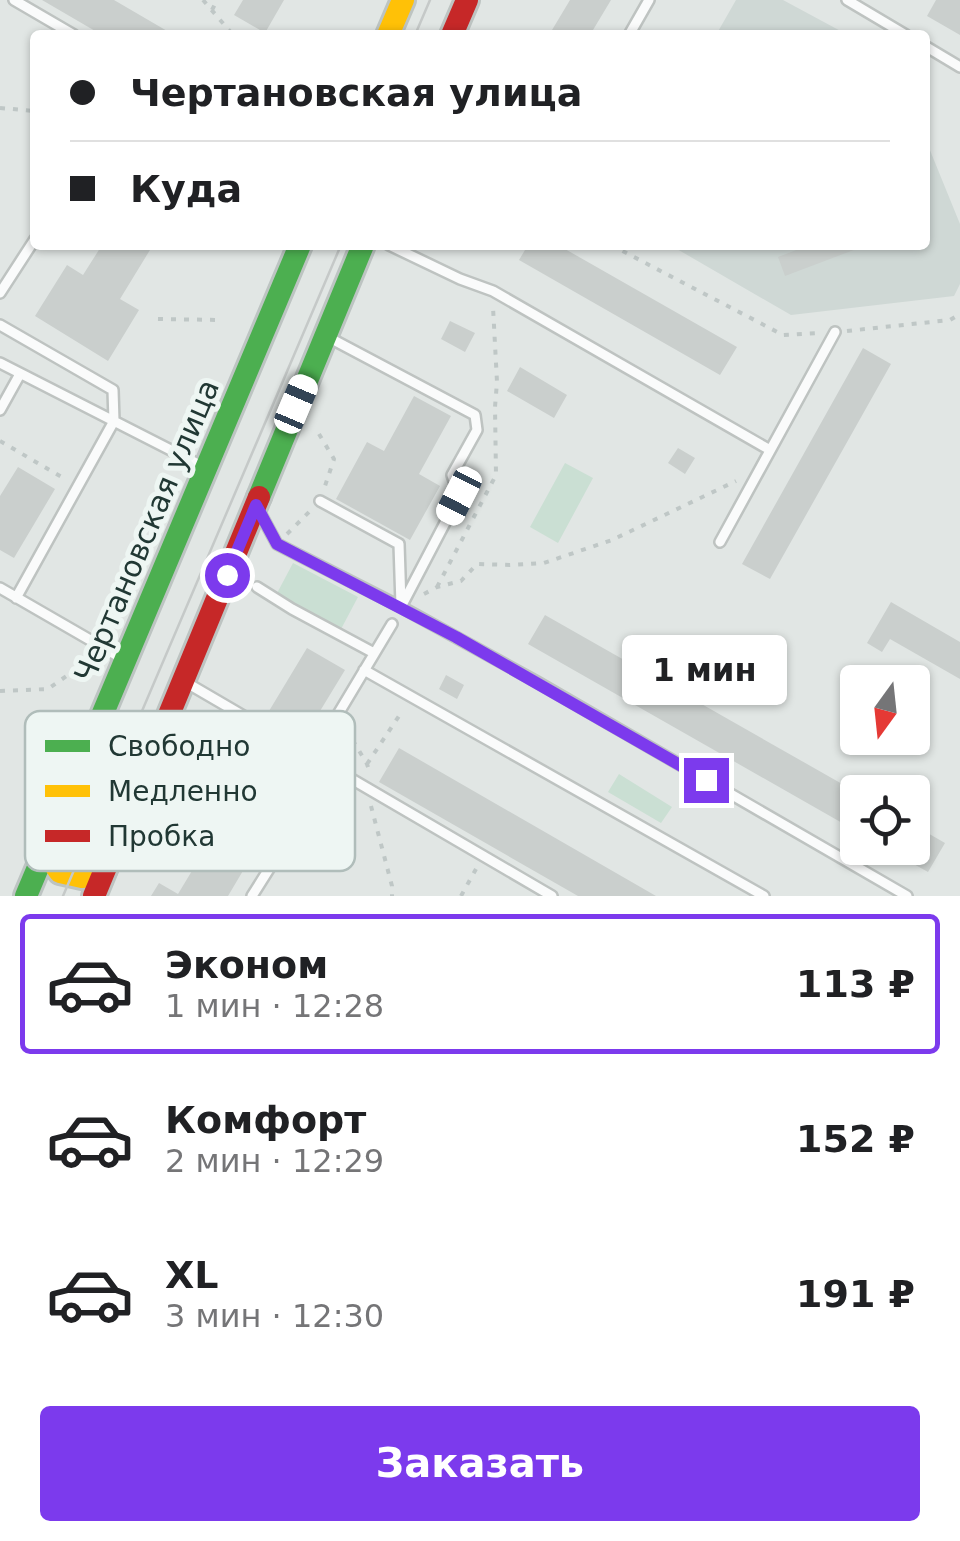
<!DOCTYPE html>
<html lang="ru">
<meta charset="utf-8">
<style>
:root{--surface:#fff;--page:#f2f2f2;--text:#202124;--muted:#757577;--line:#e0e0e0;--accent:#7c3aed}
body{margin:0;font-family:"DejaVu Sans",sans-serif;background:var(--page);color:var(--text);height:100vh;display:flex;flex-direction:column;font-size:38px;white-space:nowrap}
*{box-sizing:border-box;margin:0}
p{font-size:32px;color:var(--muted)}
.icon{flex:none;width:55px;height:55px;fill:none;stroke:currentColor;stroke-width:2;stroke-linecap:round;stroke-linejoin:round}
.map{position:relative;height:896px;overflow:hidden}
.side{display:flex;flex-direction:column;background:var(--surface);flex:1}
.side>*{flex:none}
.guide{position:absolute;left:30px;top:30px;width:900px;height:220px;border-radius:10px;box-shadow:0 2px 8px #0004;display:grid;align-content:center;height:220px;padding:0 40px;background:var(--surface)}
.needle{width:65px;rotate:195deg}
.tools{position:absolute;left:840px;top:665px;display:grid;gap:20px}
.tools a{display:grid;place-items:center;width:90px;height:90px;border-radius:10px;background:var(--surface);box-shadow:0 2px 8px #0004;font-size:50px}
.end{position:absolute;width:45px;height:45px;margin:-22px;border:12px solid #7c3aed;background:#fff;box-shadow:0 0 0 5px #fff}
.from{border-radius:50%}
.bubble{position:absolute;height:70px;border-radius:10px;background:var(--surface);box-shadow:0 2px 8px #0004;font-size:32px;font-weight:800;line-height:70px;text-align:center}
.car{position:absolute;width:30px;height:60px;margin:-30px -15px;border-radius:12px;box-shadow:0 0 8px 2px #0007;background:linear-gradient(#fff 24%,#345 0 40%,#fff 0 76%,#345 0 86%,#fff 0)}
.guide b{display:flex;align-items:center;gap:35px;height:95px;font-size:38px}
.guide b+b{border-top:2px solid var(--line)}
.guide i{width:25px;height:25px;background:var(--text)}
ul{padding:18px 0 0;list-style:none}
li{display:flex;align-items:center;gap:30px;height:140px;margin:0 20px 15px;padding:0 20px;border:5px solid transparent;border-radius:10px}
li div{flex:1}
li b{display:block;font-size:38px}
li em{font-style:normal;font-weight:800}
li.on{border-color:var(--accent)}
li>.icon{width:90px;height:90px;stroke-width:1.5}
.primary-button{display:flex;gap:20px;margin-top:auto;padding:20px 40px}
.primary-button a{flex:1;height:115px;border-radius:10px;background:var(--accent);color:#fff;font-size:40px;font-weight:800;line-height:115px;text-align:center}
.map>svg:first-child{display:block}
.built{fill:#cfd8d5}
.green{fill:#cadfd3}
.building{fill:#cacfcd}
.lines{fill:none;stroke-linecap:round;stroke-linejoin:round}
.lane-casing{stroke:#bec3c1;stroke-width:14}
.fast-casing{stroke:#bdc4c2;stroke-width:28}
.slow-casing{stroke:#bdc4c2;stroke-width:28}
.jam-casing{stroke:#bdc4c2;stroke-width:28}
.path{stroke:#bfc7c6;stroke-width:4;stroke-dasharray:5 8;stroke-linecap:butt}
.lane{stroke:#fafbfb;stroke-width:9}
.fast{stroke:#4caf50;stroke-width:22}
.slow{stroke:#ffc107;stroke-width:22}
.jam{stroke:#c62828;stroke-width:22}
.tram{stroke:#c5c9c8;stroke-width:2.5}
.route{stroke:#7c3aed;stroke-width:12}
.labels{text-anchor:middle;stroke-width:10;stroke-linejoin:round;paint-order:stroke}
.street-label{font-size:30px;fill:#213834;stroke:#eef6f3}
.key{fill:#eef6f3;stroke:#b0bdba;stroke-width:2.5}
.key-label{font-size:28px;fill:#213834}
</style>
<div class="map">
<svg width="960" height="896" viewBox="0 0 960 896">
<rect width="100%" height="100%" fill="#e1e6e4"/>
<path class="built" d="M736,0H783L848,35H716Z
M925,138L960,224V284L954,296L791,315L670,245H925Z"/>
<path class="green" d="M565,463L593,478L558,543L530,527Z
M293,563L358,597L340,631L275,597Z
M619,774L672,807L661,823L608,792Z"/>
<path class="building" d="M42,0H114L174,35H102Z
M243,0H284L265,33L234,15Z
M570,0H611L590,35H549Z
M936,0H960V35L927,16Z
M102,245H153L120,299L139,310L108,361L35,316L67,265L83,275Z
M528,245H558L737,347L720,375L519,260Z
M798,245H867L785,276L778,257L799,249Z
M450,321L475,333L465,352L441,339Z
M863,348L891,364L770,579L742,564Z
M520,367L567,395L554,418L507,391Z
M414,396L451,416L419,474L440,486L410,540L336,499L367,442L384,451Z
M678,448L695,458L685,474L668,463Z
M18,467L55,489L14,558L0,550V496Z
M891,602L960,642V679L890,639L882,652L867,643Z
M545,615L858,793V832L528,644Z
M307,648L345,670L303,739L266,716Z
M446,675L464,685L457,699L439,689Z
M399,748L656,896H578L379,782Z
M912,824L945,843L928,872L885,848H912Z
M213,836L250,859L228,896H151L159,883L178,894Z"/>
<g class="lines">
<g class="lane-casing">
<path id="lane" d="M14,0L74,35
M847,0L906,35
M629,35L649,0
M925,46L960,67
M389,245L460,279L493,291L770,450
M0,293L35,239
M0,325L113,390L114,421L16,598
M326,336L475,415L477,430L452,475L459,496L401,607
M0,363L204,467
M0,410L20,374
M320,501L399,544L401,605
M258,509L277,544L401,607L537,682L907,896
M720,542L835,332
M257,587L292,609L374,653
M0,588L123,659
M364,670L764,896
M187,683L552,896
M313,756L392,624
M171,792L279,853L252,896"/>
</g>
<g class="fast-casing">
<path id="fast" d="M259,497L363,245
M26,896L300,245"/>
</g>
<g class="slow-casing">
<path id="slow" d="M388,35L403,0
M48,844L50,858L60,872L82,877L105,869"/>
</g>
<g class="jam-casing">
<path id="jam" d="M452,35L467,0
M94,896L259,497"/>
</g>
<path class="path" d="M203,0L233,35
M212,10L217,0
M0,108L35,111
M611,245L783,335L818,333
M158,319L221,320
M847,331L950,320L960,314
M319,434L334,459L324,489
M0,441L65,479
M287,534L312,509
M437,587L496,475L495,407L497,382L493,307
M424,594L437,587L461,581L477,564L510,565L544,563L612,540L736,481
M0,691L48,689L75,670
M346,729L367,764L370,773
M367,764L403,710
M371,806L392,886V896
M461,896L476,869"/>
<use href="#lane" class="lane"/>
<use href="#fast" class="fast"/>
<use href="#slow" class="slow"/>
<use href="#jam" class="jam"/>
<path class="tram" d="M415,35L430,0
M63,896L341,245"/>
</g>
<g class="lines">
<path class="route" d="M227,575L256,505L277,544L456,637L706,780"/>
</g>
<g class="labels">
<g class="street-label">
<text transform="translate(147 531) rotate(-67)" y="10">Чертановская улица</text>
</g>
</g>
<rect x="25" y="711" width="330" height="160" rx="15" class="key"/>
<rect x="45" y="740" width="45" height="12" fill="#4caf50"/>
<rect x="45" y="785" width="45" height="12" fill="#ffc107"/>
<rect x="45" y="830" width="45" height="12" fill="#c62828"/>
<g class="key-label">
<text x="108" y="756">Свободно</text>
<text x="108" y="801">Медленно</text>
<text x="108" y="846">Пробка</text>
</g>
</svg>
<div class="tools">
<a><svg class="needle" viewBox="-14 -14 28 28"><path d="M0-13l5 13h-10z" fill="#e53935"/><path d="M0 13l5-13h-10z" fill="#757577"/></svg></a>
<a><svg class="icon" aria-label="locate" viewBox="0 0 24 24"><circle cx="12" cy="12" r="6"/><path d="M12 2v4M12 18v4M2 12h4M18 12h4"/></svg></a>
</div>
<i class="end from" style="left:227px;top:575px"></i>
<i class="end" style="left:706px;top:780px"></i>
<div class="bubble" style="left:622px;top:635px;width:165px">1 мин</div>
<i class="car" style="left:296px;top:404px;rotate:23deg"></i>
<i class="car" style="left:459px;top:496px;rotate:207deg"></i>
<div class="guide">
<b><i class="from"></i>Чертановская улица</b>
<b><i></i>Куда</b>
</div>
</div>
<section class="side">
<ul>
<li class="on"><svg class="icon" aria-label="car" viewBox="0 0 24 24"><path d="M5 17H2v-5l4-1 3-4h7l3 4 3 1v5h-3M9 17h6M6 11h13"/><circle cx="7" cy="17" r="2"/><circle cx="17" cy="17" r="2"/></svg><div><b>Эконом</b><p>1 мин · 12:28</p></div><em>113 ₽</em></li>
<li><svg class="icon" aria-label="car" viewBox="0 0 24 24"><path d="M5 17H2v-5l4-1 3-4h7l3 4 3 1v5h-3M9 17h6M6 11h13"/><circle cx="7" cy="17" r="2"/><circle cx="17" cy="17" r="2"/></svg><div><b>Комфорт</b><p>2 мин · 12:29</p></div><em>152 ₽</em></li>
<li><svg class="icon" aria-label="car" viewBox="0 0 24 24"><path d="M5 17H2v-5l4-1 3-4h7l3 4 3 1v5h-3M9 17h6M6 11h13"/><circle cx="7" cy="17" r="2"/><circle cx="17" cy="17" r="2"/></svg><div><b>XL</b><p>3 мин · 12:30</p></div><em>191 ₽</em></li>
</ul>
<div class="primary-button"><a>Заказать</a></div>
</section>
